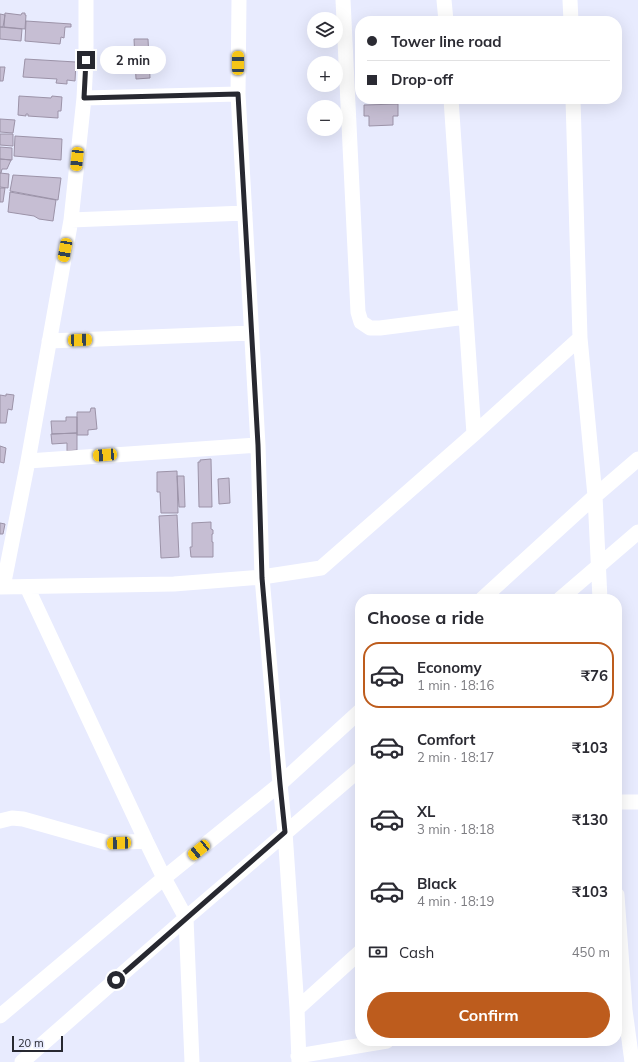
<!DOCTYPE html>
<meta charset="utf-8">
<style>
:root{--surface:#fff;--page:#f2f2f3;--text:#2b2b33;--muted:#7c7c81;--line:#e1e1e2;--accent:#bd5c1d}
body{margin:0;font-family:Mulish,sans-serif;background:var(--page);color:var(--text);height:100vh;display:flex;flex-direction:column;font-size:15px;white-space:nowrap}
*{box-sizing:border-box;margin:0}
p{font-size:13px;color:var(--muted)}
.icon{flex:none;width:22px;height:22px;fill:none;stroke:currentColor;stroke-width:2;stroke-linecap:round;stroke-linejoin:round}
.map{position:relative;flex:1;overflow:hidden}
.details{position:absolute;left:355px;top:594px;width:267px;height:452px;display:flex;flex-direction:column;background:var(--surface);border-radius:16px;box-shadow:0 4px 16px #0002}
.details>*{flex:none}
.guide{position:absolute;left:355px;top:16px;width:267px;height:88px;border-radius:16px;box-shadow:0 4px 16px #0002;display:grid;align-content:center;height:88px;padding:0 12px;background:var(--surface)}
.buttons{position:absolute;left:307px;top:12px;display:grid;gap:8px}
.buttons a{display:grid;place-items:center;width:36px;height:36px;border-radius:50%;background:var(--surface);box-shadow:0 4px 16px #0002;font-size:20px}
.scale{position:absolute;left:12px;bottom:10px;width:51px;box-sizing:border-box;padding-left:4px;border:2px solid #272830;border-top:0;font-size:11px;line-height:14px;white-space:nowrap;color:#272830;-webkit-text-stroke:3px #e8ebfe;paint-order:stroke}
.end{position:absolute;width:18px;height:18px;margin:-9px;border:5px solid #272830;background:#fff;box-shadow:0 0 0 2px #fff}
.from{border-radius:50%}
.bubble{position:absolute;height:28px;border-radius:14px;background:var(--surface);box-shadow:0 4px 16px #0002;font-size:13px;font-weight:700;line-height:28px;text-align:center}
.car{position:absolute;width:12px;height:24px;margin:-12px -6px;border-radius:5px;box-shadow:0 0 3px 1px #0007;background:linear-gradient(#f5c518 24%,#345 0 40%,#f5c518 0 76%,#345 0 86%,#f5c518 0)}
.guide b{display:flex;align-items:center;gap:14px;height:38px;font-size:15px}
.guide b+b{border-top:1px solid var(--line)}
.guide i{width:10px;height:10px;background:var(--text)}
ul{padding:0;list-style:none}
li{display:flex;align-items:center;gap:12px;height:66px;margin:0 8px 6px;padding:0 4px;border:2px solid transparent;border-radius:16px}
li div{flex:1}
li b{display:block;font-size:15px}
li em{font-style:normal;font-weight:700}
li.active{border-color:var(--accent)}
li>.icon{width:36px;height:36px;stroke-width:1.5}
h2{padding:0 12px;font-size:18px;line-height:48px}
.pay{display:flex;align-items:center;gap:10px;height:44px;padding:0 12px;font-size:15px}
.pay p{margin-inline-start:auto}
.primary-button{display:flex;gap:8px;margin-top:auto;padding:8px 12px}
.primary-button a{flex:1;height:46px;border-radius:24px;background:var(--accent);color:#fff;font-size:16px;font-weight:700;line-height:46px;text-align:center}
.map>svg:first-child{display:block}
.building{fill:#c6bed3;stroke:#9c93a8}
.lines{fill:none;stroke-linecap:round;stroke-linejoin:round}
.street{stroke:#fff;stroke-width:15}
.route{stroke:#272830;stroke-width:5}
</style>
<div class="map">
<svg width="638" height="1062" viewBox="0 0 638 1062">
<rect width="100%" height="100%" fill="#e8ebfe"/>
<path class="building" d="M5,13L21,15L22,13H25V15H26L25,29L4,27Z
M0,14L5,15L3,27H0Z
M26,21L71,24V27H65L64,38L61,37L60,44L25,41Z
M0,27L22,29L21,41L0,39Z
M134,39H148L150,78L136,79Z
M25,59L76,62L75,81L67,80V84L56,83L57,79L23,77Z
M0,67H5L3,81H0Z
M19,96L51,98L52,96L62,97L61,111H58V118L28,116V114H26V116L18,115Z
M398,104V116H393V125L369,126V116H364V105Z
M0,119L15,120L13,133L0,132Z
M0,134H13V146L0,145Z
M15,136L62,139L61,160L14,156Z
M0,147L12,148V160L0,159Z
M0,159L11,160L7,169H2L1,173H0Z
M0,173L9,174L8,188L0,187Z
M13,175L61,178L58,200L10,191Z
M0,188H5L3,202H0Z
M10,192L56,200L53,221L39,219L34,216L8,212Z
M6,394L14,395L12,410L8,409L6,423H0V395L6,396Z
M91,408H95L97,429L88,430V435H77V412H90Z
M66,417H77V433L52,434L51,421H66Z
M77,433V450L67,451V443L52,444L51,434Z
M0,446L6,448L4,463L0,462Z
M211,459L212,507H199L198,462H200V460Z
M177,471L178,513H161L160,492H157V472Z
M177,476H184L185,507H179Z
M229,478L230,503L219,504L218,479Z
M177,515L179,557L161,558L159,516Z
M211,522V529L213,530V534H212V542H213V557H191L190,547H192V523Z
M0,523L5,524L3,534H0Z"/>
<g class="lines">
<path class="street" d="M86,0V60L84,98L238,94L258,445L262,577L280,784L285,832L297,1009L299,1062
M343,0L358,312L361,322L370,328H380L466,317
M444,0L446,21
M570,0L571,21
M238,94L239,0
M451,99L474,434
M573,99L580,338L595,496L600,599
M71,220L245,213
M49,341L251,333
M28,461L258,445
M0,587L174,584L262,577L321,568L474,434L580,338
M3,587L28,461L71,220L84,98
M27,587L146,841L164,878L186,918L192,1062
M482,599L595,496L638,459
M560,599L638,532
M617,802H638
M0,821L12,818L23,819L108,843L146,841
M617,895L625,1010L632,1062
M297,1009L360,952
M0,1016L164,878L280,784L360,711
M298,1056L387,1041
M22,1062L186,918L360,769"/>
</g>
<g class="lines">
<path class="route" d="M86,60L84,98L238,94L258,445L262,578L280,784L285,832L116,980"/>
</g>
</svg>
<div class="buttons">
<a><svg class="icon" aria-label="layers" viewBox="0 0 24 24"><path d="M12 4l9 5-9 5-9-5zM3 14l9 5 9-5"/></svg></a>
<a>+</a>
<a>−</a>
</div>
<div class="scale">20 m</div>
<i class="end from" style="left:116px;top:980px"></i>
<i class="end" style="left:86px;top:60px"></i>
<div class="bubble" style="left:100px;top:46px;width:66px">2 min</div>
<i class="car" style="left:238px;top:63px;rotate:0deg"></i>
<i class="car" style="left:77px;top:159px;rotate:186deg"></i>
<i class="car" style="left:65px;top:250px;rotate:190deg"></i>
<i class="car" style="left:80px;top:340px;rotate:88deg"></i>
<i class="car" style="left:105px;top:455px;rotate:266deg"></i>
<i class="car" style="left:119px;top:843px;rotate:268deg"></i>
<i class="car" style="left:199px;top:850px;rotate:231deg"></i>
<div class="guide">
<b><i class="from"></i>Tower line road</b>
<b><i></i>Drop-off</b>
</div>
<section class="details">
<h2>Choose a ride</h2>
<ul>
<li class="active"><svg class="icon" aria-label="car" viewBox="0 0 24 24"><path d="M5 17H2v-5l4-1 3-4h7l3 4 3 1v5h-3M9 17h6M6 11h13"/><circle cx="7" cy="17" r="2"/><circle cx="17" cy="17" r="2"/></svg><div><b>Economy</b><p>1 min · 18:16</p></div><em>₹76</em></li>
<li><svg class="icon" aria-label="car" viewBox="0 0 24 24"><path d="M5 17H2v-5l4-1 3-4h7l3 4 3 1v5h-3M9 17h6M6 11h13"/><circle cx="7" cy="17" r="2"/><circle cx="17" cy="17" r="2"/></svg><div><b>Comfort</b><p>2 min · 18:17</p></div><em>₹103</em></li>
<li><svg class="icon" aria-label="car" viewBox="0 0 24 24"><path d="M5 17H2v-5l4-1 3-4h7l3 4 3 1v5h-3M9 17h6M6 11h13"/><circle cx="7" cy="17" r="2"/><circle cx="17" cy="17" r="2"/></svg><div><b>XL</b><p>3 min · 18:18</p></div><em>₹130</em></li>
<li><svg class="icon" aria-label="car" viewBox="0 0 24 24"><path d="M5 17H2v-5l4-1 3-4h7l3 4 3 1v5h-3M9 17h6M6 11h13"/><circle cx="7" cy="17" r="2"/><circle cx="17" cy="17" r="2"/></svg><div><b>Black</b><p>4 min · 18:19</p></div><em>₹103</em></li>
</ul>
<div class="pay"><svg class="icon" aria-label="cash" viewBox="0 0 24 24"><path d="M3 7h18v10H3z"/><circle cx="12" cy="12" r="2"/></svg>Cash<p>450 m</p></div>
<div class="primary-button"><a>Confirm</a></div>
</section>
</div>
